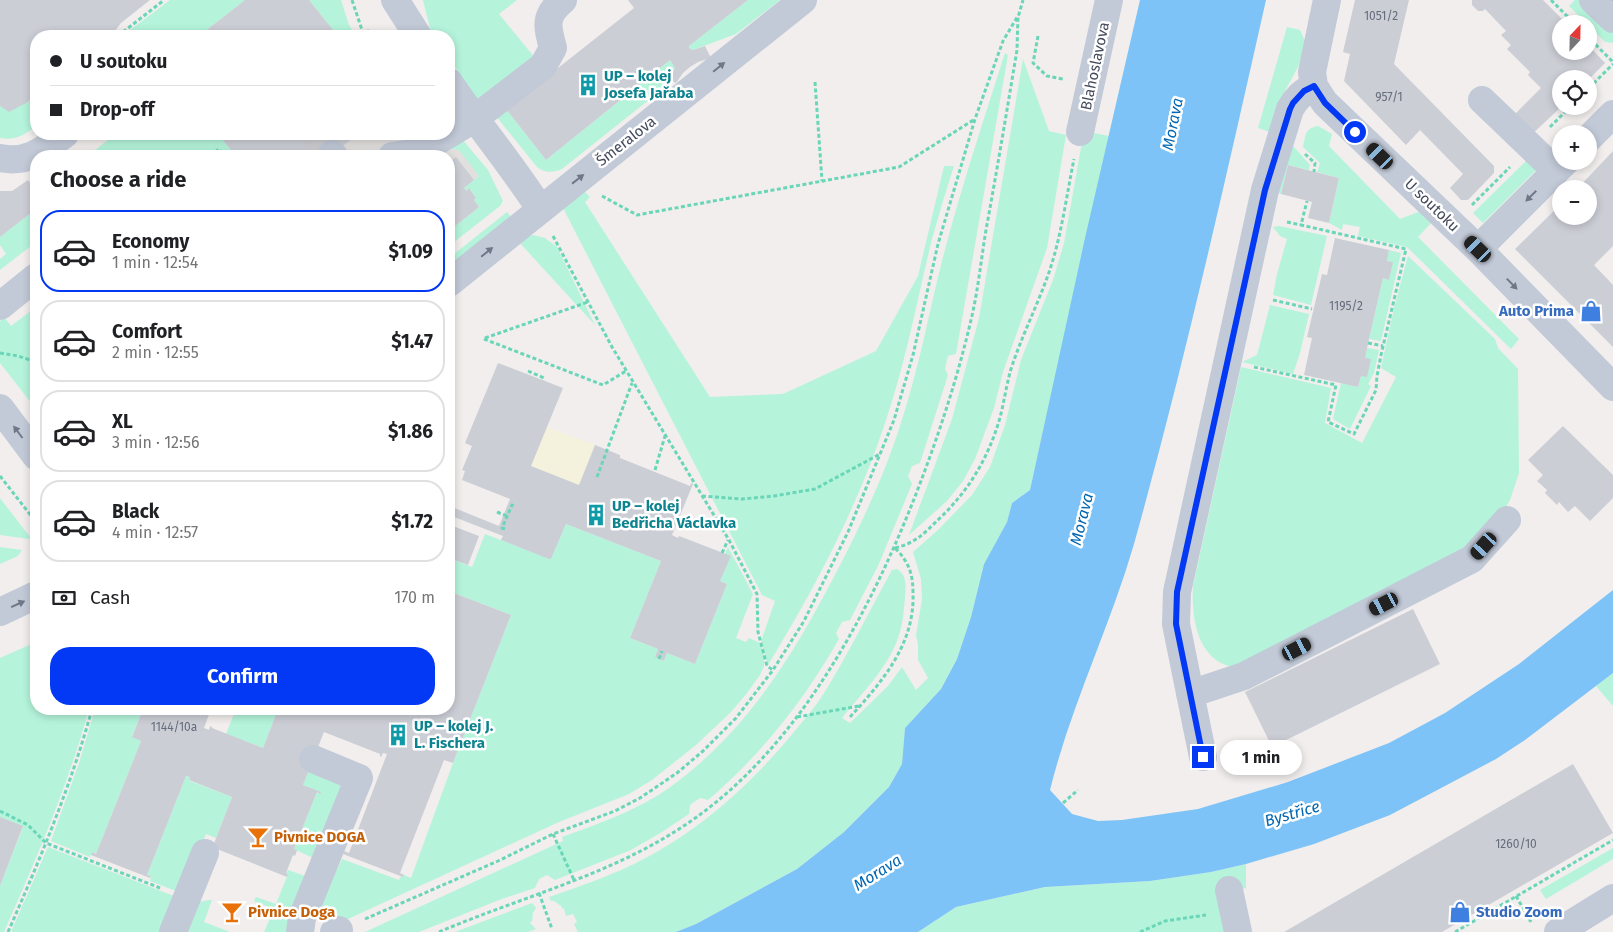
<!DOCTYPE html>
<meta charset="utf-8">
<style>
:root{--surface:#fff;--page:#f2f2f2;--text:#202124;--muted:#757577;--line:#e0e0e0;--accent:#0338f5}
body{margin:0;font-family:"Fira Sans",sans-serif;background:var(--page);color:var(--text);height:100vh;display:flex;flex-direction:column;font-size:19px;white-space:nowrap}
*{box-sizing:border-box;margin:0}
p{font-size:16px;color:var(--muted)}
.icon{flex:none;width:28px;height:28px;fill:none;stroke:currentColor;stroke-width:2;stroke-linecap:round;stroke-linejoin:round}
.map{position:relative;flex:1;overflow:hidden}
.details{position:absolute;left:30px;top:150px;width:425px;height:565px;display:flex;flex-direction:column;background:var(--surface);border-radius:20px;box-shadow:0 2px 8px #0003}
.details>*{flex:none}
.hud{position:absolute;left:30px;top:30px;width:425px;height:110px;border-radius:20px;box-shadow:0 2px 8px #0003;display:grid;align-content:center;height:110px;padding:0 20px;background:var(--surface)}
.needle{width:32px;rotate:22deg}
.tools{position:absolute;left:1552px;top:15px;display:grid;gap:10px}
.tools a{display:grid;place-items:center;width:45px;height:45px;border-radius:50%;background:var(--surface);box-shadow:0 2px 8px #0003;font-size:25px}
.end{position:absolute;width:22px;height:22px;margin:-11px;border:6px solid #0338f5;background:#fff;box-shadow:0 0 0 2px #fff}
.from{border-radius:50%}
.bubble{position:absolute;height:35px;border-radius:18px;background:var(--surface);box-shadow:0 2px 8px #0003;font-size:16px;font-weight:700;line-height:35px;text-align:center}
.car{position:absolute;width:15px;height:30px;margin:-15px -8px;border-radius:6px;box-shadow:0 0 4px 1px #0007;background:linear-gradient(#222 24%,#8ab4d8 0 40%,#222 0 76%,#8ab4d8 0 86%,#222 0)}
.hud b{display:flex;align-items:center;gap:18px;height:48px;font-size:19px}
.hud b+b{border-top:1px solid var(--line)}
.hud i{width:12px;height:12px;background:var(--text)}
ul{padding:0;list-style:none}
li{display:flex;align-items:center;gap:15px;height:82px;margin:0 10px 8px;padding:0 10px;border:2px solid var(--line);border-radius:20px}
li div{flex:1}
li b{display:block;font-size:19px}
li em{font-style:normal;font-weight:700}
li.selected{border-color:var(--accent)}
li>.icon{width:45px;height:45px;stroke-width:1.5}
h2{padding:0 20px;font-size:22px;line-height:60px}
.pay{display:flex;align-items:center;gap:12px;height:55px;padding:0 20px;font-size:19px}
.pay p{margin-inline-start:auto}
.action{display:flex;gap:10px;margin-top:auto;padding:10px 20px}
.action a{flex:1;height:58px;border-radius:20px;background:var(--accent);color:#fff;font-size:20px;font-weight:700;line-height:58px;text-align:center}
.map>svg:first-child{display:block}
.education{fill:#e2dfdf}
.green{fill:#b5f4db}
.sand{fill:#f4f2dc}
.water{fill:#7dc3f7}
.building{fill:#ccced6}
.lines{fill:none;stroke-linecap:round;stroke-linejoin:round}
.minor-tunnel{stroke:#cecdd0;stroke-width:28;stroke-dasharray:28 14;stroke-linecap:butt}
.path{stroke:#69d6b8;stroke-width:3;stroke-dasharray:4 2.5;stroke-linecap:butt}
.minor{stroke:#c2c9d7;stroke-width:28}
.tram{stroke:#afb0b9;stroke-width:1}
.oneway{fill:#6f7788}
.route{stroke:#0338f5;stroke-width:6}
.labels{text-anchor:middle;stroke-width:5;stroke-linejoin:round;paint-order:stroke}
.number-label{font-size:12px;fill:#656c7b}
.street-label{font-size:15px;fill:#434b5d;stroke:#fff}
.culture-label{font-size:15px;font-weight:bold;fill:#0d838f;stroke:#fff;text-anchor:start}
.shop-label{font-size:15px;font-weight:bold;fill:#366cbe;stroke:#fff;text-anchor:end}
.food-label{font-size:15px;font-weight:bold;fill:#c56008;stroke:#fff;text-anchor:start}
.water-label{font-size:16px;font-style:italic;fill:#0067b4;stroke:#fff}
</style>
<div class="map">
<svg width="1613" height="932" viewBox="0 0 1613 932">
<rect width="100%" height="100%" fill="#f1eeed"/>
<path class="education" d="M128,134H443L463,148L483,173L474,180L449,195V156H122Z"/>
<path class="green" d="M170,0H245L199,36H122Z
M309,0H341L349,25L356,36H338Z
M423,0H517L499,14L540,64L489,102L477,99L449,58V36H434L431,32Z
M748,0H780L736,34L693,50L689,48V46Z
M1575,0H1585L1613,28V43L1605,42L1589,26V24H1587L1569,6Z
M1287,27L1300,30L1306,43L1298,67L1279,102L1270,132L1258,128Z
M1005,53L1008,55L956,354L948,356L945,369L948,375L920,463L912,466L908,476L912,484L878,566L850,620L842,622L836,633L839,639C805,699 761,755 708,800L700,798L690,805L689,814L662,832L631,850L555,880L547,875L539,879L535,888L499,900L419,932H365L563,841L562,837C598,824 638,810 669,788C748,731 794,654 838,569C864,519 888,467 904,413C920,363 929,312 942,261C960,191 983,122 1005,53Z
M1023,59L1049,131L1066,135L1047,248L1003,372L994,408L975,459L963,481L947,501L909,535L952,419L979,318Z
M670,60L675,68L660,91L562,169C552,173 545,173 537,167L496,116L506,109L546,160Z
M36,92V126C25,135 14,141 0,138V106L6,109L28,102Z
M1318,126L1332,134L1329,146L1400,219L1421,211L1433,221L1418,237L1519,339L1511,349L1407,247L1358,236L1360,227L1343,224L1342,230L1329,223L1339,178L1317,172L1320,163L1303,147C1306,135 1304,129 1318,126Z
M1084,131L1109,136L1030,490L1012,503L1007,522L984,564L971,617L957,659L941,689L905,728L902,764L889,787L844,832L797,869L696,924L676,932H578L574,924L577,922L573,914L566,916L564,909L562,908L561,906L554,901H551L549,897C578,887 607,877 634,864C695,834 746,789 789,738C801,723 814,709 824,693C849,653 869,611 892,570L897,569C907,575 906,586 905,597C904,610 903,623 899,635C889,667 862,693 842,718L850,723L888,686L902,667L916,690L928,678L918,660V645L916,635L922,599L921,579L913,552L939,529L972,495L990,467L1005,425L1021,360L1053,280L1064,243Z
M115,134H218L231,150L223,156H180L176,151L170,156H88Z
M462,139L488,170L503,201L500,206L449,246V231L479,207L474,200L476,198L470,189L467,191L464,188L479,176L459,150L448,148Z
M1290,146L1294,147L1310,165L1309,170L1288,165L1281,194L1278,193Z
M1531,156L1538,168L1483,223L1473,213Z
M944,166H954C946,190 939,215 932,239C917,300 906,362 885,423C857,508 815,588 768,665L761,641L775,601L762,595L563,208L585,192L590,197L585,202L710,397L783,394L876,351L918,276Z
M36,209V242L0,270V259L6,254L0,245V237Z
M507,212L513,219L449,269V258Z
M1279,226L1327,236L1311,305L1273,295L1277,274L1287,239L1280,236L1273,227Z
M533,235L545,238L557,247L595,325L518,241L525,237Z
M1389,250L1401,253L1381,341L1369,339L1383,278L1389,279L1392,262L1387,261Z
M1408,256L1495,339L1498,348L1518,369L1519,473L1510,500L1504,510L1466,551L1240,668C1198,665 1191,620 1193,586L1241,367L1331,388L1325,423L1362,443L1396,377L1381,368L1394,308Z
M1270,305L1309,314L1300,353L1293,374L1242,362L1257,355Z
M36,307V409L0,363V321L4,317L11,326Z
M1367,348L1379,350L1374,373L1368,384L1371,386L1350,429L1333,419L1341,383L1358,387Z
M0,498L30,537L29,539L0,535Z
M566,524L661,561L630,638L658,649L655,657L664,661L667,653L695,664L727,584L720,581L730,557L725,554L728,547L753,594L736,638L746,642L749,638L760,643L764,654V666L760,675L747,693L731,712L696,745L652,780L629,794L559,822L348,919L335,920L325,912L319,900L331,866L337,869L342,859L399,880L401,876L403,877L404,875L411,878L453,763L511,615L451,592L449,597V558L472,567L485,534L551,559Z
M0,547L22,550L18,556L0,564Z
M36,642V709H89C68,786 36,859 4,932H0V886L23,827L0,817V658Z
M1613,673V706L1596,686Z
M95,709H143L132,736L141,741L96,854L92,852L90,857L51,841L79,763Z
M236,709H278L263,748L226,734Z
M308,772L343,786L315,859L294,849L317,792L320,794V792L303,785Z
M186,776L190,777L189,782L190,781L232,797L216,838L206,834L181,893L150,881L151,876L147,875Z
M48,847L179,898L165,932H11Z
M1613,848V859L1546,899L1540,890Z
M1246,864V888L1222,893L1230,932H918L956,907L1045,887L1150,881L1211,872Z
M288,870L308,877L287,932H264L274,909L254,901L256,897L276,904L288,874L286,873Z
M209,900H212L204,922L230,932H181L199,902Z
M532,903L536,908L532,914L533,915L532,921L530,923L536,929L528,932H455Z"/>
<path class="sand" d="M547,427L595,445L579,485L531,466Z"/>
<path class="water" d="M1140,0H1266C1225,182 1184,365 1134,544C1110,627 1071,705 1050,790L1072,814L1098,821L1122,820L1198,809L1288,782L1389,743L1445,713L1519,664L1613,590V673L1525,740L1496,759L1390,815L1314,844L1246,864L1211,872L1150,881L1045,887L956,907L918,932H676L696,924L797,869L844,832L889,787L902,764L905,728L941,689L957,659L971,617L984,564L1007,522L1012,503L1030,490L1085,238Z"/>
<path class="building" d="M0,0H150L121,23L111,36H36V92L28,102L9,112L0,106Z
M245,0H309L338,36H199Z
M628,0H748L689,46V48L693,50L705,46L711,58L698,62L690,67L683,73L676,83L669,79L675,68L670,60L546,160L506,109L634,8Z
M1355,0H1409L1394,64L1494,166V173L1468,200H1461L1450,188L1463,174L1420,130L1406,145L1344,81L1350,54L1343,52Z
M1472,0H1543L1567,24H1561V51H1589V46L1605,63L1589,79H1561V107L1529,137L1510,119L1541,88L1528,75L1530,72L1507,49L1511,45L1501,35L1506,31L1485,9L1483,11H1478L1472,5Z
M369,29L372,36H356L355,34Z
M218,134H265L270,140L278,134H358L330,156H236Z
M176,151L180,156H170Z
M1613,151V246L1594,265L1613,285V347L1515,249L1561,204V216H1589V189H1577Z
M456,157L474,180L464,188L467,191L469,188L476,198L474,200L479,207L449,231V163Z
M1288,165L1339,178L1329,223L1308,218L1312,202L1281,194Z
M28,180L36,191V209L0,237V191H12Z
M1335,238L1389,250L1387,261L1393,262L1389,280L1383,278L1369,339L1365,358L1371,359L1367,377L1361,376L1358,387L1304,375L1312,338L1307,337L1322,274L1327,275Z
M498,363L563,388L531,466L579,485L595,445L620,455V458L690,486L691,483L693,484L672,535L678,538L679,536L731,556L720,581L727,584L695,664L667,653L664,661L655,657L658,649L630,638L661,561L566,524L551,559H549L501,540L503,536L449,515L452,507L499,526L510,499L462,480L465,471L462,470L472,446L465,443Z
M1563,426L1613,475V498L1590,521L1575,506L1568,512L1559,502L1557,505L1545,493L1547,490L1537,481L1543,475L1528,460Z
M453,526L479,536L468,565L449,558V536Z
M451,592L511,615L453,763L444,760L400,873L404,875L403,877L343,854L344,851L349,853L387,754L383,753L381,757L380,756V754L324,732L303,785L321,792L320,794L317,792L294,849L297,850L295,856L293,855L286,873L288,874L287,877L217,849L213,846L232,797L189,780L190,777L186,776L147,875L151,876L150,878L91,855L92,852L96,854L141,741L132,737L143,709H211L204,728L209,730L210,726L212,727V728L263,748L278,709H449V597Z
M1413,609L1440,664L1272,747L1245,692Z
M1573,764L1613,833L1442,932H1284Z
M0,817L23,826L0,886Z"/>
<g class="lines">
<path class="minor-tunnel" d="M315,134L332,154"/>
<path class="path" d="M352,0L364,36
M1551,0L1570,19
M118,36L164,0
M1038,36L1033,63L1047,76L1063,79
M1591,40L1613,62
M815,82L822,181
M1589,88L1613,64
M1550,127L1571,106
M1305,154L1315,163L1314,172
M210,156L219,149L225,156
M602,196L637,215L899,167L975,119
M1472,205L1510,167
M1287,222L1301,225
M553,236L612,347L729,540L757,594L758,632L767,666L773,670
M1273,300L1312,309
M485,338L588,302
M484,339L603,385L626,371
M1368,343L1383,346
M0,353L18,356L36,362
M1254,367L1336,385L1328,422L1354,434L1376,390L1377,376L1381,355L1406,249L1301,225L1307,201
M528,371L544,378L543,380
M655,470L665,436
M0,476L36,522
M597,477L632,383
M702,496L742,499L774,496L815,489L880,454
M497,512L507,516
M505,529L502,528L512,505L514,506
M895,548C918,542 924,533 941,517C969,490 988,458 999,421C1004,404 1006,386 1011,369C1021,338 1036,308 1047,278C1061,240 1066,198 1074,159
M722,553L728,540
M659,659L662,651
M797,717L859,706
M850,717C882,682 915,644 913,593C913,574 909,562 895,548
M1063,803L1078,790
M0,811L28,825L46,843L160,888
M553,834L574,880
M539,893L552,929
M1516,896L1531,922
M365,919L498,861L553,834L615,811L640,798L677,773L703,751L736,718L773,670L804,621L848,532L894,420L913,355L938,244L975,119L1003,41L1019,14L1023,0
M8,932C40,859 71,786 92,709
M439,932C519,898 606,876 679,829C794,756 868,617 916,494C938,437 957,380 971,320C978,291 981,260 986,230C997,170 1007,110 1017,50L1018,16
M1140,932L1165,921L1206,915
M1455,932L1613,840"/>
<path class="minor" d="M395,0L418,36
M1327,0L1312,72L1314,86L1325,103L1478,249L1613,387
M1593,0L1613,19
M449,82C478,125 512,165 540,209
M1482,100L1556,171
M1080,132L1109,0
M1589,138L1613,114
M332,154L334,156
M392,156L419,152L474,119L543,66L553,48C547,26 544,16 563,0
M0,158C28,164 43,150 65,134
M1478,249L1566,161
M449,283L803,0
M0,306L36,277
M0,408L36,456
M0,612L36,595
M1190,694L1244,676L1472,559L1507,520
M1203,757L1176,624L1177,592L1265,190L1290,109C1296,98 1303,91 1314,86
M1229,890L1238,932
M173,932L205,853
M300,932L302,918L359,778L313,759
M334,932L339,930
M1558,932L1613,898"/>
<path class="tram" d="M1612,0L1613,1"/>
</g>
<defs><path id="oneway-solid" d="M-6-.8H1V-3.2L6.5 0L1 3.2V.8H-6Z" transform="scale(1.25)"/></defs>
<g class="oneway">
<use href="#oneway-solid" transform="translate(719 67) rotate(-39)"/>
<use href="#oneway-solid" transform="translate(578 179) rotate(-38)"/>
<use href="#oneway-solid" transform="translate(1531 196) rotate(135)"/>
<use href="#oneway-solid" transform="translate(487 252) rotate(-39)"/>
<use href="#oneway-solid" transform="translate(1512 284) rotate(46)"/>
<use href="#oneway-solid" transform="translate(18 432) rotate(-127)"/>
<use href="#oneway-solid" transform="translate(18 604) rotate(-24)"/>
</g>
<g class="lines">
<path class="route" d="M1203,757L1176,624L1177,592L1265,190L1290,109L1293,103L1304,91L1314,86L1325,103L1355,132"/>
</g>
<defs>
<g id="building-bare" transform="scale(1.725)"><path d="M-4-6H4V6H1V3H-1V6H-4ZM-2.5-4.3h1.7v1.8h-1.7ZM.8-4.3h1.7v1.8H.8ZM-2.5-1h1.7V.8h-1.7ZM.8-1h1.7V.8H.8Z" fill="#0f9aa8" stroke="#fff" stroke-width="2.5" paint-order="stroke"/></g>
<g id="shop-bare" transform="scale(1.725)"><path d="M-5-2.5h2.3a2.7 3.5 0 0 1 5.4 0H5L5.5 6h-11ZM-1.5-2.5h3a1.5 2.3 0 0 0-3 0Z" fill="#3f7fe0" stroke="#fff" stroke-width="2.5" paint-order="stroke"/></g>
<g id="bar-bare" transform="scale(1.725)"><path d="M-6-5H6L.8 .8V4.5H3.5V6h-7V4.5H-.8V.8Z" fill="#e8710a" stroke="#fff" stroke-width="2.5" paint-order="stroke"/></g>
</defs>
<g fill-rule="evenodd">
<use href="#building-bare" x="588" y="85"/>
<use href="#shop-bare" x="1591" y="311"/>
<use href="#building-bare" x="596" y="515"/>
<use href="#building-bare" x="398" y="735"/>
<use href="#bar-bare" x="258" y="837"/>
<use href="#bar-bare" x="232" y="912"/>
<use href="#shop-bare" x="1460" y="912"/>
</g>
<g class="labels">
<g class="number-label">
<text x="1381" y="20">1051/2</text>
<text x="1389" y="101">957/1</text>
<text x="1346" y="310">1195/2</text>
<text x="174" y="731">1144/10a</text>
<text x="1516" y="848">1260/10</text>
</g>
<g class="street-label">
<text transform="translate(1095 66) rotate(-78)" y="5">Blahoslavova</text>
<text transform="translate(626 141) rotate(-38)" y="5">Šmeralova</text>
<text transform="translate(1432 205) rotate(44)" y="5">U soutoku</text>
</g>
<g class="culture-label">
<text x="604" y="81">UP – kolej<tspan x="604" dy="17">Josefa Jařaba</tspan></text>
<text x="612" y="511">UP – kolej<tspan x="612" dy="17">Bedřicha Václavka</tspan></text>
<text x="414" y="731">UP – kolej J.<tspan x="414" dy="17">L. Fischera</tspan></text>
</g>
<g class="shop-label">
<text x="1574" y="316">Auto Prima</text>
<text x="1476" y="917" text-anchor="start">Studio Zoom</text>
</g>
<g class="food-label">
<text x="274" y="842">Pivnice DOGA</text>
<text x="248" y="917">Pivnice Doga</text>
</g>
<g class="water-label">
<text transform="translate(1172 124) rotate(-79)" y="6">Morava</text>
<text transform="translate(1081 519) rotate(-76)" y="6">Morava</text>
<text transform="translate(1292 813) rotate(-16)" y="6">Bystřice</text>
<text transform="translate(877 872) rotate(-32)" y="6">Morava</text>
</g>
</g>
</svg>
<div class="tools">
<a><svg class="needle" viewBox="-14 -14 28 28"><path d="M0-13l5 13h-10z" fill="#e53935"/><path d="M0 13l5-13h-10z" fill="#757577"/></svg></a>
<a><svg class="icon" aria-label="locate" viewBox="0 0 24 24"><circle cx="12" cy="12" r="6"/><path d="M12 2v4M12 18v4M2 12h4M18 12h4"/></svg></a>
<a>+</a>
<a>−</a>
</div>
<i class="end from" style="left:1355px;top:132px"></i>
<i class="end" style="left:1203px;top:757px"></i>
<div class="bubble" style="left:1220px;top:740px;width:82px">1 min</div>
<i class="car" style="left:1380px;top:156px;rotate:314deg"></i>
<i class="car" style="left:1478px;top:249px;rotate:314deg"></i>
<i class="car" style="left:1484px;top:546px;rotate:222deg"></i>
<i class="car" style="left:1384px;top:604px;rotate:243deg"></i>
<i class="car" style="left:1297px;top:649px;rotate:63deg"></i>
<div class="hud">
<b><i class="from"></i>U soutoku</b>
<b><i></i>Drop-off</b>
</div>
<section class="details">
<h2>Choose a ride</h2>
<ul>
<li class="selected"><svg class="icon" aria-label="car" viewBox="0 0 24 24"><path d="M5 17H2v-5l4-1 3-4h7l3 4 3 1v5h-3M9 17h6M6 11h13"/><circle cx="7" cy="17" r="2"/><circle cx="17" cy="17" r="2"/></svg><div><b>Economy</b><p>1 min · 12:54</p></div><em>$1.09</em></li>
<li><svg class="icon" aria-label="car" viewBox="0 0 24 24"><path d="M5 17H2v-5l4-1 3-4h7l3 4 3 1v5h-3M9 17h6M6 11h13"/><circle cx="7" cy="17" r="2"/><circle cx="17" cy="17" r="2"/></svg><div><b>Comfort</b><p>2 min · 12:55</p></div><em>$1.47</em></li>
<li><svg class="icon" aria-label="car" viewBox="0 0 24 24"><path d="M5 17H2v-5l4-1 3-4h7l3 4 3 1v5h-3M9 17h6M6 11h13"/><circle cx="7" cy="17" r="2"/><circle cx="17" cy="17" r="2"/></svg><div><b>XL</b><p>3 min · 12:56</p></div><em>$1.86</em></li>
<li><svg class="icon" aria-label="car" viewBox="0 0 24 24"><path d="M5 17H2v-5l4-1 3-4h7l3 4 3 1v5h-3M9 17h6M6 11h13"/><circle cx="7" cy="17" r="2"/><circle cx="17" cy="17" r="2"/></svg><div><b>Black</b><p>4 min · 12:57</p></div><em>$1.72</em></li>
</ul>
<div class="pay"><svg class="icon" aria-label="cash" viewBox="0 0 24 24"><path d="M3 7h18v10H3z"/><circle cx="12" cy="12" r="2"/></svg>Cash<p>170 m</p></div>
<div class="action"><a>Confirm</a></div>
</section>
</div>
